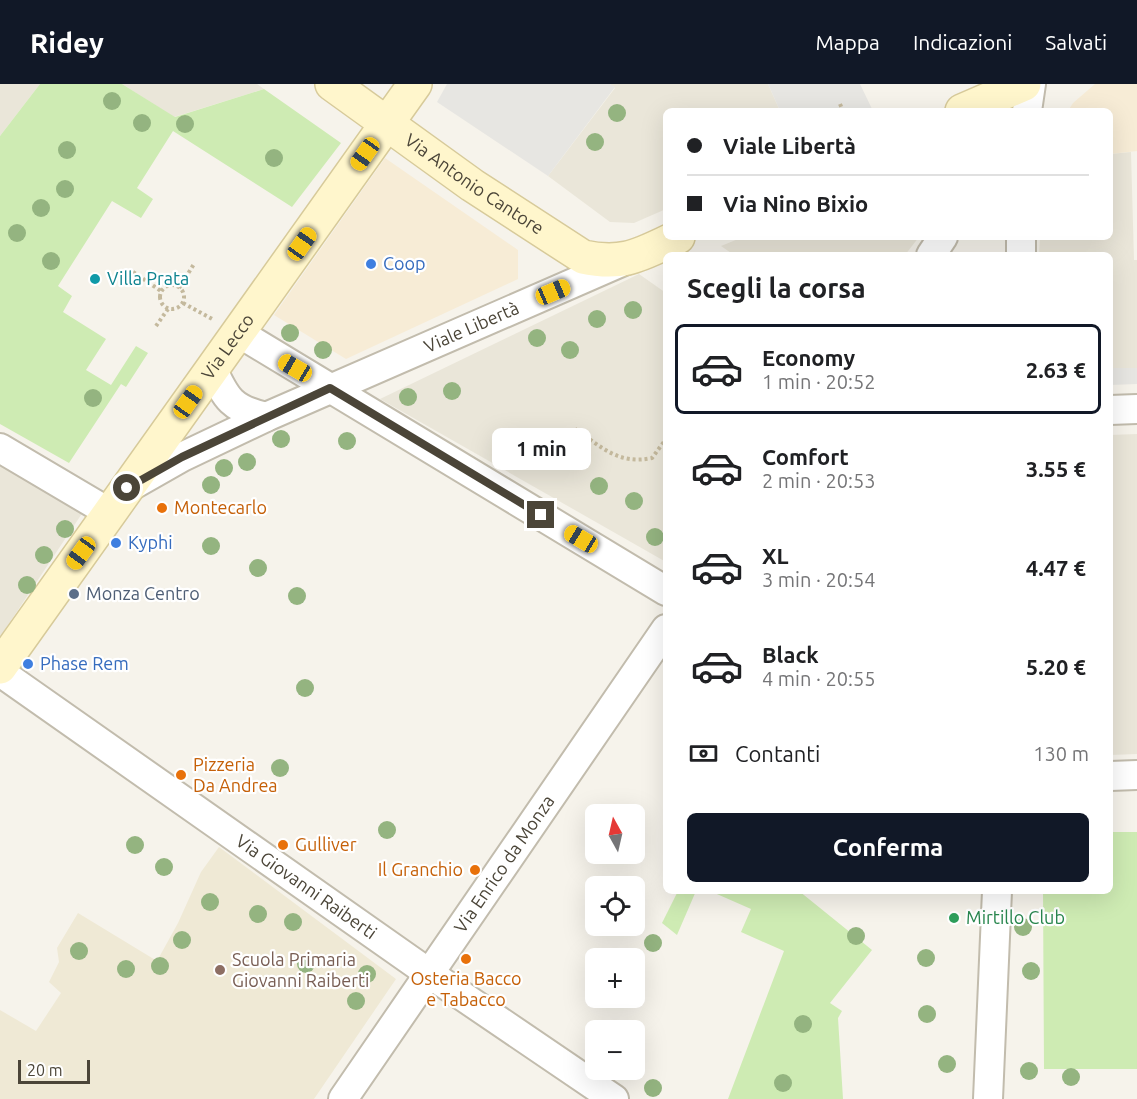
<!DOCTYPE html>
<html lang="it">
<meta charset="utf-8">
<style>
:root{--surface:#fff;--page:#f6f6f6;--text:#202124;--muted:#757577;--line:#e0e0e0;--accent:#111827}
body{margin:0;font-family:Ubuntu,sans-serif;background:var(--page);color:var(--text);height:100vh;display:flex;flex-direction:column;font-size:22px;white-space:nowrap}
*{box-sizing:border-box;margin:0}
p{font-size:20px;color:var(--muted)}
.icon{flex:none;width:33px;height:33px;fill:none;stroke:currentColor;stroke-width:2;stroke-linecap:round;stroke-linejoin:round}
.map{position:relative;flex:1;overflow:hidden}
.details{position:absolute;left:663px;top:168px;width:450px;height:642px;display:flex;flex-direction:column;background:var(--surface);border-radius:9px;box-shadow:0 6px 24px #0002}
.details>*{flex:none}
.banner{position:absolute;left:663px;top:24px;width:450px;height:132px;border-radius:9px;box-shadow:0 6px 24px #0002;display:grid;align-content:center;height:132px;padding:0 24px;background:var(--surface)}
.needle{width:39px;rotate:352deg}
.buttons{position:absolute;left:585px;top:720px;display:grid;gap:12px}
.buttons a{display:grid;place-items:center;width:60px;height:60px;border-radius:9px;background:var(--surface);box-shadow:0 6px 24px #0002;font-size:30px}
.scale{position:absolute;left:18px;bottom:15px;width:72px;box-sizing:border-box;padding-left:6px;border:3px solid #4b4538;border-top:0;font-size:16px;line-height:21px;white-space:nowrap;color:#4b4538;-webkit-text-stroke:4px #fff;paint-order:stroke}
.end{position:absolute;width:27px;height:27px;margin:-14px;border:8px solid #4b4538;background:#fff;box-shadow:0 0 0 3px #fff}
.from{border-radius:50%}
.bubble{position:absolute;height:42px;border-radius:9px;background:var(--surface);box-shadow:0 6px 24px #0002;font-size:20px;font-weight:600;line-height:42px;text-align:center}
.car{position:absolute;width:18px;height:36px;margin:-18px -9px;border-radius:8px;box-shadow:0 0 4px 2px #0007;background:linear-gradient(#f5c518 24%,#345 0 40%,#f5c518 0 76%,#345 0 86%,#f5c518 0)}
.banner b{display:flex;align-items:center;gap:21px;height:57px;font-size:22px}
.banner b+b{border-top:2px solid var(--line)}
.banner i{width:15px;height:15px;background:var(--text)}
ul{padding:0;list-style:none}
li{display:flex;align-items:center;gap:18px;height:90px;margin:0 12px 9px;padding:0 12px;border:3px solid transparent;border-radius:9px}
li div{flex:1}
li b{display:block;font-size:22px}
li em{font-style:normal;font-weight:600}
li.active{border-color:var(--accent)}
li>.icon{width:54px;height:54px;stroke-width:1.5}
h2{padding:0 24px;font-size:27px;line-height:72px}
.pay{display:flex;align-items:center;gap:15px;height:66px;padding:0 24px;font-size:22px}
.pay p{margin-inline-start:auto}
.cta{display:flex;gap:12px;margin-top:auto;padding:12px 24px}
.cta a{flex:1;height:69px;border-radius:9px;background:var(--accent);color:#fff;font-size:24px;font-weight:600;line-height:69px;text-align:center}
header{display:flex;align-items:center;gap:36px;box-sizing:border-box;height:84px;padding:0 30px;background:var(--accent);color:#fff}
header strong{font-size:28px}
nav{display:flex;gap:33px;margin-inline-start:auto;font-size:21px}
.map>svg:first-child{display:block}
.residential{fill:#eae6d9}
.commercial{fill:#f7ecd6}
.education{fill:#efe9d5}
.green{fill:#ceebb3}
.parking{fill:#e7e6e2}
.lines{fill:none;stroke-linecap:round;stroke-linejoin:round}
.street-casing{stroke:#c2bcad;stroke-width:32}
.secondary-casing{stroke:#d7ca9a;stroke-width:36}
.path{stroke:#c4b99d;stroke-width:4;stroke-dasharray:3 3;stroke-linecap:butt}
.street{stroke:#fff;stroke-width:28}
.secondary{stroke:#fff6cc;stroke-width:33}
.tree{fill:#94b480}
.route{stroke:#4b4538;stroke-width:8}
.shop-dot{fill:#3f7fe0;stroke:#fff;stroke-width:2}
.culture-dot{fill:#0f9aa8;stroke:#fff;stroke-width:2}
.food-dot{fill:#e8710a;stroke:#fff;stroke-width:2}
.service-dot{fill:#5c6f8a;stroke:#fff;stroke-width:2}
.leisure-dot{fill:#2e9e5b;stroke:#fff;stroke-width:2}
.education-dot{fill:#8d6e63;stroke:#fff;stroke-width:2}
.labels{text-anchor:middle;stroke-width:4.5;stroke-linejoin:round;paint-order:stroke}
.street-label{font-size:18px;fill:#4b4538;stroke:#fff}
.shop-label{font-size:18px;fill:#366cbe;stroke:#fff;text-anchor:start}
.culture-label{font-size:18px;fill:#0d838f;stroke:#fff;text-anchor:start}
.food-label{font-size:18px;fill:#c56008;stroke:#fff;text-anchor:start}
.service-label{font-size:18px;fill:#4e5e75;stroke:#fff;text-anchor:start}
.leisure-label{font-size:18px;fill:#27864d;stroke:#fff;text-anchor:start}
.education-label{font-size:18px;fill:#785e54;stroke:#fff;text-anchor:start}
</style>
<header>
<strong>Ridey</strong>
<nav><a>Mappa</a><a>Indicazioni</a><a>Salvati</a></nav>
</header>
<div class="map">
<svg width="1137" height="1015" viewBox="0 0 1137 1015">
<rect width="100%" height="100%" fill="#f6f3eb"/>
<path class="residential" d="M0,0H40L0,52Z
M122,0H257L264,5L174,33Z
M610,0H768L780,27H666V125L634,139L610,138L548,92L615,4Z
M1131,68L1134,176H1137V284H1110V171H1039L1040,153H1110V70Z
M743,153H919L905,171H734L721,162Z
M639,190L666,209V478L380,315Z
M1137,350V670L1110,671V351Z
M0,380L83,428L0,553Z"/>
<path class="commercial" d="M1095,0H1137V67L1110,70V27H1068L1073,19Z
M385,74L518,166V195L346,275L274,231Z"/>
<path class="education" d="M219,763L396,895L314,1015H0V926L36,947L61,909L49,898L59,878L57,864L78,829L157,877L178,839L201,788Z"/>
<path class="green" d="M40,0H122L175,33L264,5L341,59L292,123L173,47L137,104L153,115L141,134L112,117L58,202L72,212L63,228L106,255L86,286L111,301L136,262L148,269L126,303L121,300L69,379L0,340V52Z
M1110,748H1137V985H1044L1043,807H1110Z
M678,807H696L677,851L662,839Z
M710,807H799L872,866L830,919L842,927L838,934L843,1015H728L784,867L741,848L751,825Z"/>
<path class="parking" d="M447,0H610L615,3L548,92L437,18Z
M768,0H860L873,27H780Z
M1110,284H1137V300L1110,301Z"/>
<g class="lines">
<g class="street-casing">
<g id="street">
<path d="M1027,27L1031,0"/>
<path d="M931,171L943,153"/>
<path d="M1021,171V153"/>
<path d="M239,249L666,507"/>
<path d="M212,284C226,315 232,325 266,333"/>
<path d="M1110,326L1137,325"/>
<path d="M0,364L110,429"/>
<path id="s1" d="M131,402L182,373L266,333L626,176"/>
<path id="s2" d="M0,588L430,890L614,1015"/>
<path d="M1110,692L1137,691"/>
<path id="s3" d="M343,1015L666,545"/>
<path d="M988,1015L997,807"/>
</g>
</g>
<g class="secondary-casing">
<g id="secondary">
<path id="s4" d="M332,0L472,101L583,173C625,182 641,170 678,153"/>
<path d="M962,27L1024,0"/>
<path id="s5" d="M0,583L415,0"/>
</g>
</g>
<path class="path" d="M840,20L843,27
M133,188L161,207
M160 213a12 12 0 1 1 24 0a12 12 0 1 1-24 0Z
M179,204L194,180
M183,219L214,236
M156,242L168,225
M575,345C602,363 618,381 652,374L666,355"/>
<use href="#street" class="street"/>
<use href="#secondary" class="secondary"/>
</g>
<g class="tree">
<circle cx="112" cy="17" r="9"/>
<circle cx="617" cy="29" r="9"/>
<circle cx="142" cy="39" r="9"/>
<circle cx="185" cy="40" r="9"/>
<circle cx="595" cy="58" r="9"/>
<circle cx="67" cy="66" r="9"/>
<circle cx="274" cy="74" r="9"/>
<circle cx="65" cy="105" r="9"/>
<circle cx="41" cy="124" r="9"/>
<circle cx="17" cy="149" r="9"/>
<circle cx="51" cy="177" r="9"/>
<circle cx="633" cy="226" r="9"/>
<circle cx="597" cy="235" r="9"/>
<circle cx="290" cy="249" r="9"/>
<circle cx="537" cy="254" r="9"/>
<circle cx="323" cy="266" r="9"/>
<circle cx="570" cy="266" r="9"/>
<circle cx="452" cy="307" r="9"/>
<circle cx="408" cy="313" r="9"/>
<circle cx="93" cy="314" r="9"/>
<circle cx="281" cy="355" r="9"/>
<circle cx="347" cy="357" r="9"/>
<circle cx="247" cy="378" r="9"/>
<circle cx="224" cy="384" r="9"/>
<circle cx="211" cy="401" r="9"/>
<circle cx="599" cy="402" r="9"/>
<circle cx="634" cy="417" r="9"/>
<circle cx="65" cy="445" r="9"/>
<circle cx="655" cy="453" r="9"/>
<circle cx="211" cy="462" r="9"/>
<circle cx="44" cy="471" r="9"/>
<circle cx="258" cy="484" r="9"/>
<circle cx="27" cy="501" r="9"/>
<circle cx="297" cy="512" r="9"/>
<circle cx="305" cy="604" r="9"/>
<circle cx="280" cy="684" r="9"/>
<circle cx="387" cy="746" r="9"/>
<circle cx="135" cy="761" r="9"/>
<circle cx="164" cy="783" r="9"/>
<circle cx="210" cy="818" r="9"/>
<circle cx="258" cy="830" r="9"/>
<circle cx="293" cy="838" r="9"/>
<circle cx="1023" cy="843" r="9"/>
<circle cx="856" cy="852" r="9"/>
<circle cx="182" cy="856" r="9"/>
<circle cx="653" cy="859" r="9"/>
<circle cx="79" cy="867" r="9"/>
<circle cx="926" cy="874" r="9"/>
<circle cx="306" cy="880" r="9"/>
<circle cx="160" cy="882" r="9"/>
<circle cx="126" cy="885" r="9"/>
<circle cx="1031" cy="887" r="9"/>
<circle cx="367" cy="890" r="9"/>
<circle cx="356" cy="917" r="9"/>
<circle cx="927" cy="930" r="9"/>
<circle cx="803" cy="940" r="9"/>
<circle cx="947" cy="980" r="9"/>
<circle cx="1029" cy="987" r="9"/>
<circle cx="1071" cy="993" r="9"/>
<circle cx="783" cy="999" r="9"/>
<circle cx="653" cy="1004" r="9"/>
</g>
<g class="lines">
<path class="route" d="M127,404L182,373L330,304L541,431"/>
</g>
<g class="shop-dot">
<circle cx="371" cy="180" r="6"/>
<circle cx="116" cy="459" r="6"/>
<circle cx="28" cy="580" r="6"/>
</g>
<circle class="culture-dot" cx="95" cy="195" r="6"/>
<g class="food-dot">
<circle cx="162" cy="424" r="6"/>
<circle cx="181" cy="691" r="6"/>
<circle cx="283" cy="761" r="6"/>
<circle cx="475" cy="786" r="6"/>
<circle cx="466" cy="875" r="6"/>
</g>
<circle class="service-dot" cx="74" cy="510" r="6"/>
<circle class="leisure-dot" cx="954" cy="834" r="6"/>
<circle class="education-dot" cx="220" cy="886" r="6"/>
<g class="labels">
<g class="street-label">
<text dy="6" stroke="none"><textPath href="#s4" startOffset="174">Via Antonio Cantore</textPath></text>
<text dy="6" stroke="none"><textPath href="#s1" startOffset="376">Viale Libertà</textPath></text>
<text dy="6" stroke="none"><textPath href="#s5" startOffset="393">Via Lecco</textPath></text>
<text dy="6" stroke="none"><textPath href="#s3" startOffset="285">Via Enrico da Monza</textPath></text>
<text dy="6" stroke="none"><textPath href="#s2" startOffset="374">Via Giovanni Raiberti</textPath></text>
</g>
<g class="shop-label">
<text x="383" y="186">Coop</text>
<text x="128" y="465">Kyphi</text>
<text x="40" y="586">Phase Rem</text>
</g>
<g class="culture-label">
<text x="107" y="201">Villa Prata</text>
</g>
<g class="food-label">
<text x="174" y="430">Montecarlo</text>
<text x="193" y="687">Pizzeria<tspan x="193" dy="21">Da Andrea</tspan></text>
<text x="295" y="767">Gulliver</text>
<text x="463" y="792" text-anchor="end">Il Granchio</text>
<text x="466" y="901" text-anchor="middle">Osteria Bacco<tspan x="466" dy="21">e Tabacco</tspan></text>
</g>
<g class="service-label">
<text x="86" y="516">Monza Centro</text>
</g>
<g class="leisure-label">
<text x="966" y="840">Mirtillo Club</text>
</g>
<g class="education-label">
<text x="232" y="882">Scuola Primaria<tspan x="232" dy="21">Giovanni Raiberti</tspan></text>
</g>
</g>
</svg>
<div class="buttons">
<a><svg class="needle" viewBox="-14 -14 28 28"><path d="M0-13l5 13h-10z" fill="#e53935"/><path d="M0 13l5-13h-10z" fill="#757577"/></svg></a>
<a><svg class="icon" aria-label="locate" viewBox="0 0 24 24"><circle cx="12" cy="12" r="6"/><path d="M12 2v4M12 18v4M2 12h4M18 12h4"/></svg></a>
<a>+</a>
<a>−</a>
</div>
<div class="scale">20 m</div>
<i class="end from" style="left:127px;top:404px"></i>
<i class="end" style="left:541px;top:431px"></i>
<div class="bubble" style="left:492px;top:344px;width:99px">1 min</div>
<i class="car" style="left:365px;top:70px;rotate:215deg"></i>
<i class="car" style="left:302px;top:160px;rotate:35deg"></i>
<i class="car" style="left:553px;top:208px;rotate:67deg"></i>
<i class="car" style="left:295px;top:284px;rotate:300deg"></i>
<i class="car" style="left:188px;top:318px;rotate:35deg"></i>
<i class="car" style="left:581px;top:455px;rotate:301deg"></i>
<i class="car" style="left:81px;top:469px;rotate:216deg"></i>
<div class="banner">
<b><i class="from"></i>Viale Libertà</b>
<b><i></i>Via Nino Bixio</b>
</div>
<section class="details">
<h2>Scegli la corsa</h2>
<ul>
<li class="active"><svg class="icon" aria-label="car" viewBox="0 0 24 24"><path d="M5 17H2v-5l4-1 3-4h7l3 4 3 1v5h-3M9 17h6M6 11h13"/><circle cx="7" cy="17" r="2"/><circle cx="17" cy="17" r="2"/></svg><div><b>Economy</b><p>1 min · 20:52</p></div><em>2.63 €</em></li>
<li><svg class="icon" aria-label="car" viewBox="0 0 24 24"><path d="M5 17H2v-5l4-1 3-4h7l3 4 3 1v5h-3M9 17h6M6 11h13"/><circle cx="7" cy="17" r="2"/><circle cx="17" cy="17" r="2"/></svg><div><b>Comfort</b><p>2 min · 20:53</p></div><em>3.55 €</em></li>
<li><svg class="icon" aria-label="car" viewBox="0 0 24 24"><path d="M5 17H2v-5l4-1 3-4h7l3 4 3 1v5h-3M9 17h6M6 11h13"/><circle cx="7" cy="17" r="2"/><circle cx="17" cy="17" r="2"/></svg><div><b>XL</b><p>3 min · 20:54</p></div><em>4.47 €</em></li>
<li><svg class="icon" aria-label="car" viewBox="0 0 24 24"><path d="M5 17H2v-5l4-1 3-4h7l3 4 3 1v5h-3M9 17h6M6 11h13"/><circle cx="7" cy="17" r="2"/><circle cx="17" cy="17" r="2"/></svg><div><b>Black</b><p>4 min · 20:55</p></div><em>5.20 €</em></li>
</ul>
<div class="pay"><svg class="icon" aria-label="cash" viewBox="0 0 24 24"><path d="M3 7h18v10H3z"/><circle cx="12" cy="12" r="2"/></svg>Contanti<p>130 m</p></div>
<div class="cta"><a>Conferma</a></div>
</section>
</div>
